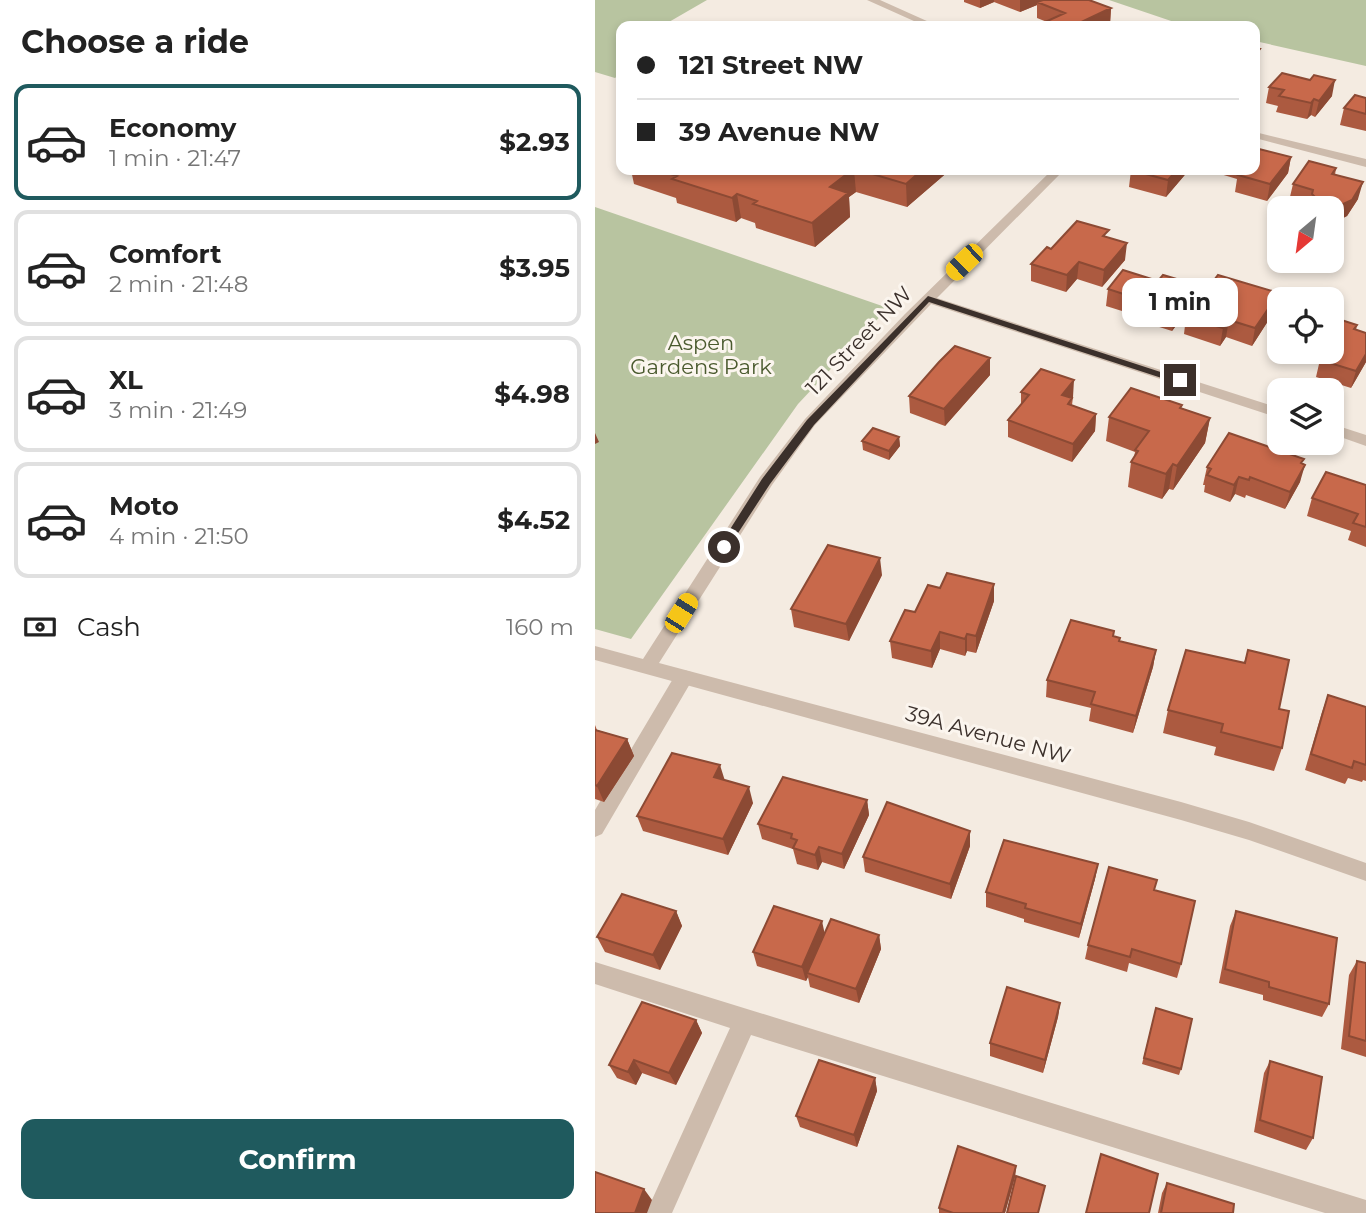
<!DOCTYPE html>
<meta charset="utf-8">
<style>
:root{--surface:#fff;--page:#f2f2f2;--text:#222;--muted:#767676;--line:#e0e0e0;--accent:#1f5a5e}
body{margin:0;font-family:Montserrat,sans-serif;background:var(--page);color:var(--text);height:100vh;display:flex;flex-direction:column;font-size:26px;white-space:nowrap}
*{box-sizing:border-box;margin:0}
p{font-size:23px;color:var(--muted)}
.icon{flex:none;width:38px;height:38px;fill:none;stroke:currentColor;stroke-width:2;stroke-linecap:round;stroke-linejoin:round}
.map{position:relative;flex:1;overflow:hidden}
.sheet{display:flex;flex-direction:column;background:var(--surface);width:595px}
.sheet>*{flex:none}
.hud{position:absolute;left:21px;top:21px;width:644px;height:154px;border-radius:14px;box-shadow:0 4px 10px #0003;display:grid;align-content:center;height:154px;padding:0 21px;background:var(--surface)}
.needle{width:46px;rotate:209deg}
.fabs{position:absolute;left:672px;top:196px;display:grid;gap:14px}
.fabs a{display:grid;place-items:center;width:77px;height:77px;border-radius:14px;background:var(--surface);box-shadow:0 4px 10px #0003;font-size:35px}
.end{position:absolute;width:32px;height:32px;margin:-16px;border:9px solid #3b302b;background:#fff;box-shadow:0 0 0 4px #fff}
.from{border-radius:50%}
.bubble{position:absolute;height:49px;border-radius:14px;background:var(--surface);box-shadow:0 4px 10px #0003;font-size:23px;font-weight:700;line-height:49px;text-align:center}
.car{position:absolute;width:21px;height:42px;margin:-21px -10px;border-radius:9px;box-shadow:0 0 5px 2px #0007;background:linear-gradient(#f5c518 24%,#345 0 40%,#f5c518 0 76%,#345 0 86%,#f5c518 0)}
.hud b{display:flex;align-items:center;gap:24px;height:66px;font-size:26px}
.hud b+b{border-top:2px solid var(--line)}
.hud i{width:18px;height:18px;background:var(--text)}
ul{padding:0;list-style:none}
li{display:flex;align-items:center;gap:21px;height:116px;margin:0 14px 10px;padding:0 7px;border:4px solid var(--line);border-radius:14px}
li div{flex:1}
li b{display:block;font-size:26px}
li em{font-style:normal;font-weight:700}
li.on{border-color:var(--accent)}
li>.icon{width:63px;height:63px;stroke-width:1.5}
h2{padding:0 21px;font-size:32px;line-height:84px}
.pay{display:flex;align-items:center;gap:18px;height:77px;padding:0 21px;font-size:26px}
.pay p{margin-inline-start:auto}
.cta{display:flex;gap:14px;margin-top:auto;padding:14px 21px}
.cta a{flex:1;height:80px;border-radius:14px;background:var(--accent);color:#fff;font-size:28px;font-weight:700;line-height:80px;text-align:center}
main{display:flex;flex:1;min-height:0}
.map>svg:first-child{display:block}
.green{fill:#b8c4a0}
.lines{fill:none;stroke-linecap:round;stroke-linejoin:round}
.lane{fill:#cdbbac;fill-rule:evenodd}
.street{fill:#cdbbac;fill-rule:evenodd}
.wall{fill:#ac5a40}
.shaded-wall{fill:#8c4a34}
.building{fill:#c8694b;stroke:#8c4a34;stroke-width:2}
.route{fill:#3b302b}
.labels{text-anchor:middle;stroke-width:6;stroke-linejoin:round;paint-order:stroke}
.street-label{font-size:21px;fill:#3b302b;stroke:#fbf5ee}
.park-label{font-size:21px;fill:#4a5a2e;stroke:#fbf5ee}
</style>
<main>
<section class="sheet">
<h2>Choose a ride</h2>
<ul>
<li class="on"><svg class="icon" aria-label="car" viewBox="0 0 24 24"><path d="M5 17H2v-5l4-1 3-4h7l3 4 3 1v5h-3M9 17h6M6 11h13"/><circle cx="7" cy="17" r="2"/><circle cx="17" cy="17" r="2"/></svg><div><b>Economy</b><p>1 min · 21:47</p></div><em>$2.93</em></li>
<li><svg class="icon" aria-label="car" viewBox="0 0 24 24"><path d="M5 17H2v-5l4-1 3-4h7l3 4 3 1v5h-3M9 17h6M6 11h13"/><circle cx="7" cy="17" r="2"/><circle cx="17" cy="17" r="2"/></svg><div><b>Comfort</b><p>2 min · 21:48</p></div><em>$3.95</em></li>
<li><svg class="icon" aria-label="car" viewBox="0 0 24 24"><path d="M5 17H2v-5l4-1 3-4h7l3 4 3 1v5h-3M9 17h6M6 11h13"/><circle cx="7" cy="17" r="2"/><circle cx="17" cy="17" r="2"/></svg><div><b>XL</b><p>3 min · 21:49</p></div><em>$4.98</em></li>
<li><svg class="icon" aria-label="car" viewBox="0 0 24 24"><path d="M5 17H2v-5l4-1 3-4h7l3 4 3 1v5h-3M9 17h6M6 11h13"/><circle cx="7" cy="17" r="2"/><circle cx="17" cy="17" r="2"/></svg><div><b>Moto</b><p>4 min · 21:50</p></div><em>$4.52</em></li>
</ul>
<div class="pay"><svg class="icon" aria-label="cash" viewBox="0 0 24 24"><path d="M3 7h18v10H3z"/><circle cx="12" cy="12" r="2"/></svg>Cash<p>160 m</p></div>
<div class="cta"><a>Confirm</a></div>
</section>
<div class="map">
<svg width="771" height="1213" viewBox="0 0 771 1213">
<rect width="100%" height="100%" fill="#f4ebe1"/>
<path class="green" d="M0,0H112L67,26H26V73L20,78L0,72Z
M514,0H771V66L660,41V26H591Z
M0,207L293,308L203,404L36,639L0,629Z"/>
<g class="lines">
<path class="lane" d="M89,670L96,672L98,677L96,682L7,834L0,837V810L82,672Z
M0,962L771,1200V1213H730L156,1035L77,1213H51L135,1028L0,984Z"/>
<path class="street" d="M272,0H285L343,26H330Z
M660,132L771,159V167L660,138Z
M457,170H469L342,298L684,408V418L336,304L220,425L177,485L64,663L586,802L654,822L771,863V881L654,840L586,820L0,660V646L48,659L165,477L210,419L310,314Z
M737,424L771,435V446L737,434Z"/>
</g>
<path class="wall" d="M369,0H494L516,8L515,24L509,26H450V22H452L442,18V5L425,12L399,2L385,8L369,2Z
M674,87L737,96L720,117L716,115L712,119L681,112L683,106L671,103Z
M771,98V131L745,125L749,108Z
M696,157L693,173L672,201L640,192L642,179L622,173V170H660Z
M741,168L740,175L763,199L752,216L742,221H737V208H714L715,206L694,201L698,184Z
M36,170H355L312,207L261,192L254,197L255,217L220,247L161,228L160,223L146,218L141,222L82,203L81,198L39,184Z
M536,170H594L571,197L534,187Z
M513,237L530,260L507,287L482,279L471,292L436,281V264L456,249Z
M563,281L602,285L599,302L577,331L542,320L543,316L511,306L513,289Z
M684,293L680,310L657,346L631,337L625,346L589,334L591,317Z
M762,325L761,330L771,362L756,388L721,377L724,364L689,353V352H737Z
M395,358V375L350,426L315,413L314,396Z
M426,392L478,397L477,405L501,414L500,431L477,462L413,437V420L426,405Z
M586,408L615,418L610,443L578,490L574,489L567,499L533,487L536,462L539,457L540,452L511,441L514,417Z
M304,437L305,446L294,460L268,450L267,441Z
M707,464L705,482L690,509L651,495L650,498L640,494L635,502L609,492L610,485H608L612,467Z
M771,485V547L753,540L756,531L712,516L717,498Z
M287,575L254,641L199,627L196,609Z
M399,584V601L381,653L372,651L370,656L345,649L337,668L297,658L295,641L320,612L345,588Z
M519,637L525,641L561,650L558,667L538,733L494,721L496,708L451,697L452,680Z
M653,650L684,709L687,748L679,771L619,755L621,747L568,733L573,710L649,663Z
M733,695L771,707V781L768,780L767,782L753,778L750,784L710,770L727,712Z
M0,725L2,730L32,739L39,756L9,802L0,799Z
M130,780L158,803L133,855L48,831L42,816Z
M272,800L274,815L249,869L227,862L223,870L202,864L198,849L167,839L163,824Z
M375,846L356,899L270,872L268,857Z
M503,864L500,879L484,938L429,922V919L391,907V892Z
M559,890L586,964L582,978L534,963L532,972L490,959L493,945Z
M81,911L87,926L65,970L10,952L2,937Z
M641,911L734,1004L727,1017L668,1000V995L624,983L635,926Z
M230,933L284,935L286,949L264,1003L215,987L213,977L211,981L162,966L158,952Z
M762,961L771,963V1057L746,1049L754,975Z
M465,1003L463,1017L448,1073L395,1056V1043Z
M561,1008L586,1069L584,1075L547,1064Z
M101,1020L107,1033L81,1085L47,1073L41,1085L22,1078L14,1065Z
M675,1061L718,1138L711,1150L659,1132L669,1073Z
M280,1078L282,1091L262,1147L205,1127L201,1116Z
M421,1166L420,1177L410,1213H344V1208Z
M572,1183L638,1213H563L567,1193Z"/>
<path class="shaded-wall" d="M385,0H399V2L385,8Z
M425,0H449L442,2V5L425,12Z
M516,8L515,24L509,26H478Z
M665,49L662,65L660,67V55Z
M740,80L737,96L720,117L724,101Z
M719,99L716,115L712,119L716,103Z
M696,157L693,173L672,201L675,184Z
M257,170H259L261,192L254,197L255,217L220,247L217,223L235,187Z
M327,170H355L312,207L311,184Z
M582,170H594L571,197L573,180Z
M768,182L763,199L752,216L742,221L746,205Z
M142,194L146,218L141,222L137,198Z
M532,243L530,260L507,287L509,270Z
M484,262L482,279L471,292L472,275Z
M602,285L599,302L577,331L580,314Z
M684,293L680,310L657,346L660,328Z
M634,320L631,337L625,346L628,328Z
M771,354V362L756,388L761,371Z
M395,358V375L350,426L349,409Z
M479,380L478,397L466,413L467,395Z
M501,414L500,431L477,462L478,444Z
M615,418L610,443L578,490L582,466Z
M0,433L4,442L0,444Z
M304,437L305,446L294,460V451Z
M578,464L574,489L567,499L571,474Z
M710,465L705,482L690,509L695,492Z
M644,477L640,494L635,502L639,485Z
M285,558L287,575L254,641L251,624Z
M399,584V601L381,653V636Z
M345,632V649L337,668L336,651Z
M372,634V651L370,656V639Z
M561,650L558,667L538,733L541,716Z
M32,739L39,756L9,802L2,786Z
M125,765L130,781L119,777Z
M154,787L158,803L133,855L128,839Z
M272,800L274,815L249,869L247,854Z
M375,831V846L356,899L355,884Z
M224,847L227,862L223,870L220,855Z
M503,864L500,879L484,938L486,924Z
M81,911L87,926L65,970L58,955Z
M227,921L230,935L212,973L213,977L211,981L207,967Z
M284,935L286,949L264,1003L261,989Z
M465,1003L463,1017L448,1073L450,1060Z
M101,1020L107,1033L81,1085L74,1073Z
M39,1060L47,1073L41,1085L33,1072Z
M280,1078L282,1091L262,1147L259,1135Z
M421,1166L420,1177L410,1213H408Z
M49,1189L57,1200L52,1213H40Z"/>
<path class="building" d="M448,0H494L516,8L478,26H459L450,22L470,13L442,2Z
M660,48L665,49L660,55Z
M687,73L715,80L719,75L740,80L724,101L719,99L716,103L684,96L689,90L674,87Z
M760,95L771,98V114L749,108Z
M660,148L696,157L675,184L643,175L648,170H660Z
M714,161L741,168L737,174L768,182L757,200L746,205L723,200L717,194L718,190L698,184Z
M62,170H257L235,187L253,193L217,223L158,204L162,201L142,194L137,198L77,179L82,176Z
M264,170H327L311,184Z
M536,170H582L573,180Z
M482,221L514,230L508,236L532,243L509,270L484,262L472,275L436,264L452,247L456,249Z
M528,270L563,281L568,275L602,285L580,314L544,303L547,300L513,289Z
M623,275L684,293L660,328L634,320L628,328L591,317Z
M737,317L762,325L759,329L771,333V354L761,371L725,360L730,352H737Z
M360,346L395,358L349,409L314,396L344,362Z
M446,369L479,380L467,395L477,398L473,404L501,414L478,444L413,420L434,395L426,392Z
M536,388L587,405L585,408L615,418L582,466L578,464L571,474L536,462L543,451L540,450L554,431L514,417Z
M278,428L304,437L294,451L267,441Z
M634,433L709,459L706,463L710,465L695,492L655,477L654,480L644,477L639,485L612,475L616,469L612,467Z
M731,472L771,485V527L758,523L763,514L717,498Z
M233,545L285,558L251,624L196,609Z
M352,573L399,584L381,636L372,634L370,639L345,632L336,651L295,641L310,610L320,612L333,585L345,588Z
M476,620L519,631L518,636L525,638L524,641L561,650L541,716L496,704L500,692L452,680Z
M591,650L650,663L653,650L694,660L684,709L694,711L687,748L626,732L628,724L573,710Z
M733,695L771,707V765L759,761L757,768L716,754Z
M0,730L32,739L2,786L0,785Z
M77,753L125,765L119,777L154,787L128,839L42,816Z
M188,777L272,800L247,854L224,847L220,855L198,848L202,840L196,838L197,834L163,824Z
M292,802L375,831L355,884L268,857Z
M409,840L503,864L486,924L430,908L431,904L391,892Z
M514,867L562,880L559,890L600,901L586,964L537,949L535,957L493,945Z
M27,894L81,911L58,955L2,937Z
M179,906L227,921L207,967L158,952Z
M641,911L742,938L734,1004L674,987V982L630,969Z
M236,919L284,935L261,989L212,973Z
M762,961L771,963V1041L754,1036Z
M412,987L465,1003L450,1060L395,1043Z
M47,1002L101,1020L74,1073L39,1060L33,1072L14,1065Z
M561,1008L597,1019L586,1069L549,1058Z
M224,1060L280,1078L259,1135L201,1116Z
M675,1061L727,1077L718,1138L665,1120Z
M363,1146L421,1166L408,1213H358L344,1208Z
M506,1154L563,1174L554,1213H491Z
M0,1172L49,1189L40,1213H0Z
M421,1176L450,1186L443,1213H412Z
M572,1183L639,1204L638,1213H566Z"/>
<path class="route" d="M333,296L590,380L582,383L334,302L219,425L175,484L132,550H125V545L167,479L212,420Z"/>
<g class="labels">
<g class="street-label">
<text transform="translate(264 341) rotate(-46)" y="7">121 Street NW</text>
<text transform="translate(393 735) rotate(15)" y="7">39A Avenue NW</text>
</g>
<g class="park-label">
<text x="106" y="350">Aspen<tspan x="106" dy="24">Gardens Park</tspan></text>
</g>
</g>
</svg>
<div class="fabs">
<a><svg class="needle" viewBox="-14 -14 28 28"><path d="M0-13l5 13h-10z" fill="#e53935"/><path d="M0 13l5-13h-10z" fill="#767676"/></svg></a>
<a><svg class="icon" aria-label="locate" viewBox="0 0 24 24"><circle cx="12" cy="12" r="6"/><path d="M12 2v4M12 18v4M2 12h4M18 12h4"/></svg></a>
<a><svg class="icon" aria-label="layers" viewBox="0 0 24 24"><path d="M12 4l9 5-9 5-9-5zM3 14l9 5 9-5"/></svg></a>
</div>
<i class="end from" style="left:129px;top:547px"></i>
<i class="end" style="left:585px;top:380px"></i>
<div class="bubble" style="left:527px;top:278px;width:116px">1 min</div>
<i class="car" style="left:369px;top:262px;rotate:226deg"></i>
<i class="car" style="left:86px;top:613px;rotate:32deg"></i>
<div class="hud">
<b><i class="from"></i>121 Street NW</b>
<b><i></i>39 Avenue NW</b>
</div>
</div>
</main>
